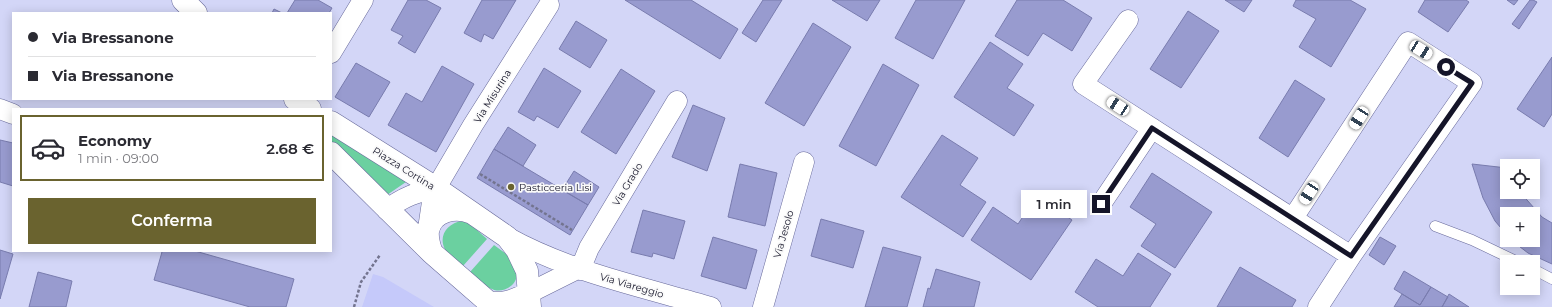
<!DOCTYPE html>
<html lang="it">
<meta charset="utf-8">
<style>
:root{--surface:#fff;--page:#f7f7f7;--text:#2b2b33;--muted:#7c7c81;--line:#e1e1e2;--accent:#6a632f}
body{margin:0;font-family:Montserrat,sans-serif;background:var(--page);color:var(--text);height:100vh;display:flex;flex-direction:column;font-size:15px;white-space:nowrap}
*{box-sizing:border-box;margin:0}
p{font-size:13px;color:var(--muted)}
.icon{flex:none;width:22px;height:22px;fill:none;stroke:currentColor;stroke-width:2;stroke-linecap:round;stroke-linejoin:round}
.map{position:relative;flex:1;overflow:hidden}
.drawer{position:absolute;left:12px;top:108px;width:320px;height:144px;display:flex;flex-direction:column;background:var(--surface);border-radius:0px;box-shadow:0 2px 10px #0003}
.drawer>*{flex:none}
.top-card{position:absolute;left:12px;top:12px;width:320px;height:88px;border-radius:0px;box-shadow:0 2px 10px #0003;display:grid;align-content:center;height:88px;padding:0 16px;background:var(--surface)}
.buttons{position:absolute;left:1500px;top:159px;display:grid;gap:8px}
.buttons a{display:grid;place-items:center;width:40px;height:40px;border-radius:0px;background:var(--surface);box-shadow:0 2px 10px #0003;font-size:20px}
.end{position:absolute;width:18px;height:18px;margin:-9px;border:5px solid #151529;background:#fff;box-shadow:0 0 0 2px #fff}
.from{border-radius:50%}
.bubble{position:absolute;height:28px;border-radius:0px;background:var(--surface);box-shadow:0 2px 10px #0003;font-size:13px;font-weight:600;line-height:28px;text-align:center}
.car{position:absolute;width:12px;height:24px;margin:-12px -6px;border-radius:5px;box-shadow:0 0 3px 1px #0007;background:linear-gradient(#fff 24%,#345 0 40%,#fff 0 76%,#345 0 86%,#fff 0)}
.top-card b{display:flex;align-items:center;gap:14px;height:38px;font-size:15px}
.top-card b+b{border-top:1px solid var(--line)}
.top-card i{width:10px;height:10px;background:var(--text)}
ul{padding:7px 0 0;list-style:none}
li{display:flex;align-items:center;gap:12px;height:66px;margin:0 8px 6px;padding:0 8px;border:2px solid var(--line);border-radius:0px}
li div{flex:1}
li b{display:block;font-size:15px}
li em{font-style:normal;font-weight:600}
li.on{border-color:var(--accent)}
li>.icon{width:36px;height:36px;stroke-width:1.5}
.primary-button{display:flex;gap:8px;margin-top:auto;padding:8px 16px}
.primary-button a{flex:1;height:46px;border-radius:0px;background:var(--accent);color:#fff;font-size:16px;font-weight:600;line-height:46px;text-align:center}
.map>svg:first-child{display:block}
.built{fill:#c5c9fa}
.green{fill:#6bd0a0}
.building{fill:#989bcf;stroke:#797cae}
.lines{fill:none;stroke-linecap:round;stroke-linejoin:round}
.lane-casing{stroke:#686a9b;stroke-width:11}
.street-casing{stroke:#686a9b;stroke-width:21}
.secondary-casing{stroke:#686a9b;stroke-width:23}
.path{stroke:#73748f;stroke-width:2.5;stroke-dasharray:3 2;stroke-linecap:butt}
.lane{stroke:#fff;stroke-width:10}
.street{stroke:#fff;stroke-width:20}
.secondary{stroke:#fff;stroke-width:22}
.route{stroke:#151529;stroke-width:5}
.poi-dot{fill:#6a632f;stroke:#fafafa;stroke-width:1.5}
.labels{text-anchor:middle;stroke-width:3.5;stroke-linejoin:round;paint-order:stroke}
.street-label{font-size:10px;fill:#151529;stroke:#fafafa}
.poi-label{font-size:10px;fill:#151529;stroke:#fafafa;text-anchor:start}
</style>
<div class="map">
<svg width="1552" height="307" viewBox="0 0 1552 307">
<rect width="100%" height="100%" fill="#d3d6f7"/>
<path class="built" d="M373,274L383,277L434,307H362Z"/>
<path class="green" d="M331,133L406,182L387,195L331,141Z
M462,221L469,223L487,239L463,266C457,261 450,256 446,251C437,237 447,223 462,221Z
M494,245C500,250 510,255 513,262C514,265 516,270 517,274C517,286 502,294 492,289C483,286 476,278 470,272Z"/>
<path class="building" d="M295,0H318L332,8L329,13H287Z
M408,0H426L441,8L415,53L398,43L403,36L391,30Z
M482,0H516L493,39L484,34L481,42L464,33Z
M625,0H691L738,29L720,59Z
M763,0H782L756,42L742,33Z
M832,0H880L867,21Z
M916,0H965L933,59L895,38Z
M1017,0H1063L1092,18L1072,51L1043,33L1028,56L995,36Z
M1225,0H1252L1244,12Z
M1296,0H1350L1366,9L1331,67L1299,47L1316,19L1293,6Z
M1425,0H1466L1469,2L1448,32L1418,12Z
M1507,0H1518L1514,5Z
M1530,0H1533L1537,2L1519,29L1512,24Z
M274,9L282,13H272Z
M1188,11L1219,31L1181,88L1150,69Z
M576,21L607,40L590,68L559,49Z
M813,23L851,47L804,126L765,103Z
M990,42L1023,64L1007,88L1034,105L1014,136L954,97Z
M1552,57V114L1544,127L1517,109Z
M356,63L390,82L369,117L335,97Z
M883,64L919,85L876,166L839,146Z
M442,66L474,84L436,152L388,125L406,93L422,102Z
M544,68L581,91L558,128L537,116L534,121L518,112Z
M621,69L655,91L616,154L581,132Z
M1295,80L1325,99L1288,157L1259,138Z
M693,105L725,118L707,171L672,157Z
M508,127L536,145L523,166L494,149Z
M942,135L978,158L960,185L986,202L963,237L901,197Z
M0,140L13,143V186L0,182Z
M494,149L588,205L570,235L477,178Z
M740,164L777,173L765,226L728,217Z
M1472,164L1507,168V192H1520L1542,217L1552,223V264L1528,253L1511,240H1533V214H1507V235L1495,221L1483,198Z
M574,171L599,187L588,205L562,190Z
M1152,173L1212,212L1175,268L1141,246L1156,224L1130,207Z
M1037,196L1072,220L1031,280L971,240L993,207L1018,224Z
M643,210L685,221L674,259L653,253L652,257L631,252Z
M821,219L864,231L853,268L811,256Z
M713,237L757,250L746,289L701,276Z
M1380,237L1396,246L1384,265L1369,255Z
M883,247L921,257L907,307H865Z
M0,250L13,254L0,299Z
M159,251H195L294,279L286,307H250L154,280L162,252Z
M1138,253L1171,274L1150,307H1098L1075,292L1096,259L1123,276Z
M1240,267L1296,300L1292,307H1217Z
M936,269L980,282L974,307H923L928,288L930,289Z
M1404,271L1431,287L1420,305L1394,289Z
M38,272L72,281L66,307H29Z
M1431,287L1448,297L1442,307H1394L1402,294L1420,305Z
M1449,294L1469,307H1442Z"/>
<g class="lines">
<g class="lane-casing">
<path id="lane" d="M1435,226L1472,240L1518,262
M1533,269L1552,279"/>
</g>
<g class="street-casing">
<path id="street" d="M1128,20L1083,84L1351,256
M331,53L363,0
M0,109L13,114
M1101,204L1152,128
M387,210C402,197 418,192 436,188
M1293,218L1408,42L1472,83L1351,256L1318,307
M428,229L432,202L436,188L473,125L549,5
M507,237C570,272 642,287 711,307
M580,270L589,248L677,101
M529,293L577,269
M763,307L804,162"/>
</g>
<g class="secondary-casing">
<path id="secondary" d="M183,0L196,13
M295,99L310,109
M331,122L436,188L507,237L517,250L527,271L530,307
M331,153L432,253L494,307
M432,253C429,245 427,239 428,231C432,210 456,206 472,213
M488,302C504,305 515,300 529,293"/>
</g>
<path class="path" d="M480,174L572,230
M354,307L361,282L380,255"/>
<use href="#lane" class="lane"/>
<use href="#street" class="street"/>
<use href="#secondary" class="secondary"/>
</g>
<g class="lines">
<path class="route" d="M1101,204L1152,128L1351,256L1472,83L1446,67"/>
</g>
<circle class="poi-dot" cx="511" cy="187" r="4"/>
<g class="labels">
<g class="street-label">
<text transform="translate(492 96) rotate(-58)" y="4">Via Misurina</text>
<text transform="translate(404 168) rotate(32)" y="4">Piazza Cortina</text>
<text transform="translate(627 184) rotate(-59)" y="4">Via Grado</text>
<text transform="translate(783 234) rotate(-74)" y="4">Via Jesolo</text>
<text transform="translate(632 285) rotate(16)" y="4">Via Viareggio</text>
</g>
<g class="poi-label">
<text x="519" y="191">Pasticceria Lisi</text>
</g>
</g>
</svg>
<div class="buttons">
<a><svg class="icon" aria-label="locate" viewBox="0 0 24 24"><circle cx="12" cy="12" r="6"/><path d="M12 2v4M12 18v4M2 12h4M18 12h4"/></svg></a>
<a>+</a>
<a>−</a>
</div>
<i class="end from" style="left:1446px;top:67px"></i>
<i class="end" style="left:1101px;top:204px"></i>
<div class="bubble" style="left:1021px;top:190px;width:66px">1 min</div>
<i class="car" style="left:1421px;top:50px;rotate:122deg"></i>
<i class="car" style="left:1118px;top:106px;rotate:303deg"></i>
<i class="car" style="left:1359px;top:118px;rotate:213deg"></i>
<i class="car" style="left:1309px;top:193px;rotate:213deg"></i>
<div class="top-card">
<b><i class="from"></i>Via Bressanone</b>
<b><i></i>Via Bressanone</b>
</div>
<section class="drawer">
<ul>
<li class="on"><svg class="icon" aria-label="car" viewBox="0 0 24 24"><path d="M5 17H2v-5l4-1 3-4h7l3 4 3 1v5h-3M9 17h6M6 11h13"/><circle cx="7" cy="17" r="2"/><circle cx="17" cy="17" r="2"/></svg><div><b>Economy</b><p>1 min · 09:00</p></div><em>2.68 €</em></li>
</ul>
<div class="primary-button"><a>Conferma</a></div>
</section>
</div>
